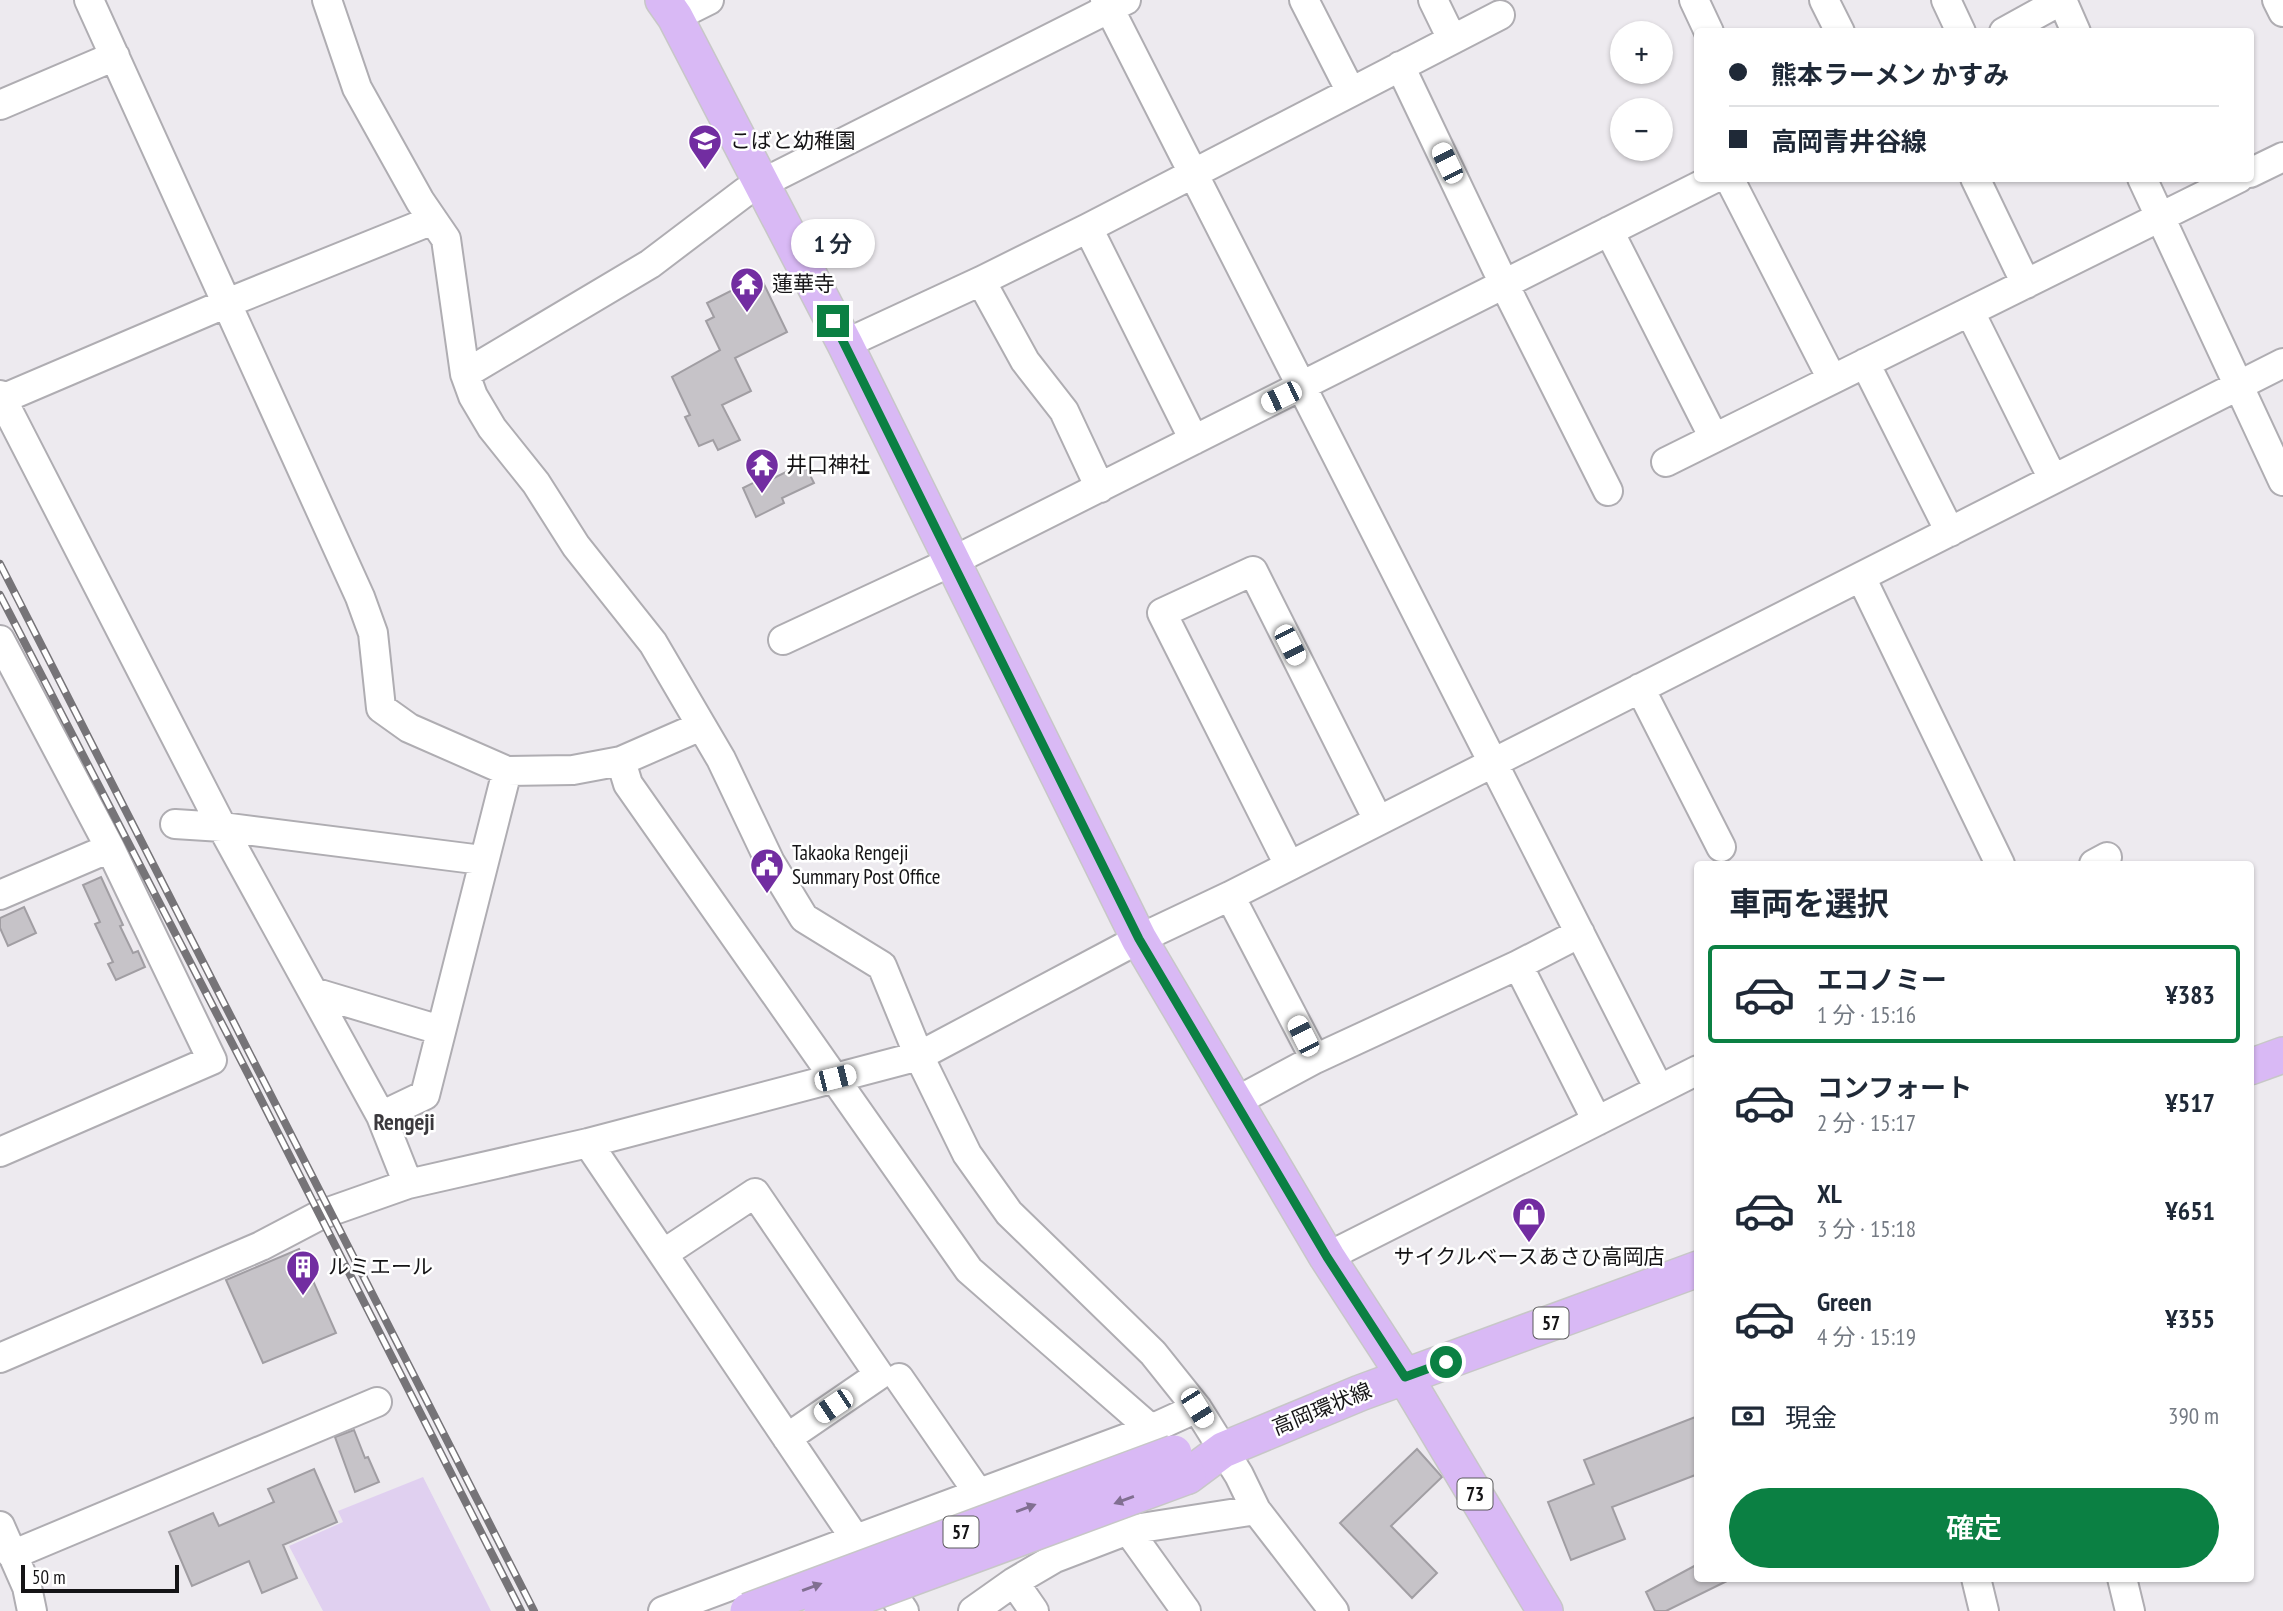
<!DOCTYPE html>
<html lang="ja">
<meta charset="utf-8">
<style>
:root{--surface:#fff;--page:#f2f2f3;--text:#1f2937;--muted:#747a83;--line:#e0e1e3;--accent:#0b8043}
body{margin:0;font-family:"PT Sans Narrow","Noto Sans JP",sans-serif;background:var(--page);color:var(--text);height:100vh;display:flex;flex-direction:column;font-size:26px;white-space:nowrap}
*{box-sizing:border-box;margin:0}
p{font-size:23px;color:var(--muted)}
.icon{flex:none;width:38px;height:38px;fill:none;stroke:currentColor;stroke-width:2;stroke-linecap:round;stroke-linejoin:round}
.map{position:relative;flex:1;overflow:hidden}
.details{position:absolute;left:1694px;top:861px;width:560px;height:721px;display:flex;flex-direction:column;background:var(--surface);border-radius:7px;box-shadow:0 2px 5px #0004}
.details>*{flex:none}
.guide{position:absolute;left:1694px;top:28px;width:560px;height:154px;border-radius:7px;box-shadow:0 2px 5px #0004;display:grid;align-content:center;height:154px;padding:0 35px;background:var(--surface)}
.buttons{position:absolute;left:1610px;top:21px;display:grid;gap:14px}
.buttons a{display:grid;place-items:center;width:63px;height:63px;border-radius:50%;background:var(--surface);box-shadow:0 2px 5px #0004;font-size:35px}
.scale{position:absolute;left:21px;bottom:18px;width:158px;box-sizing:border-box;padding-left:7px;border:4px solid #151416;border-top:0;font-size:19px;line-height:24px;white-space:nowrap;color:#151416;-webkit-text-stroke:5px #fff;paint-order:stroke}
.end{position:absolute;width:32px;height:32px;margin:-16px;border:9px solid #0b8043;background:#fff;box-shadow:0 0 0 4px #fff}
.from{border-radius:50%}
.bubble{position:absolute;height:49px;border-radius:24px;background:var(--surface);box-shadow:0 2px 5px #0004;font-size:23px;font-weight:600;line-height:49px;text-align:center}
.car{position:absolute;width:21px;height:42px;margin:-21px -10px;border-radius:9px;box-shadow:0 0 5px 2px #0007;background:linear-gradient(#fff 24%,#345 0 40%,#fff 0 76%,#345 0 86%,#fff 0)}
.guide b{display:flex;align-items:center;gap:24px;height:66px;font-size:26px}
.guide b+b{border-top:2px solid var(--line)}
.guide i{width:18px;height:18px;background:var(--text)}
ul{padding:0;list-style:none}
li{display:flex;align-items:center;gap:21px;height:98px;margin:0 14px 10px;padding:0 21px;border:4px solid transparent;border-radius:7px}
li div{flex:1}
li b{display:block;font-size:26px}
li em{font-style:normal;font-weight:600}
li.on{border-color:var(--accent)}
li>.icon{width:63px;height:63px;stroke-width:1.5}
h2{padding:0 35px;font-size:32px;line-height:84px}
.pay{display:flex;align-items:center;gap:18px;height:77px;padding:0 35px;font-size:26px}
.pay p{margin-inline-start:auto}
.primary-button{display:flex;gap:14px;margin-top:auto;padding:14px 35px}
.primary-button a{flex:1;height:80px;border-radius:42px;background:var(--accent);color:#fff;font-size:28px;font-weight:600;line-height:80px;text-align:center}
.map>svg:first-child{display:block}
.green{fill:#e0d0f0}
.building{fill:#c6c3c8;stroke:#a19ea3;stroke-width:2}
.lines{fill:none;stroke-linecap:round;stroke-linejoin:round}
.minor-casing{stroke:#afadb2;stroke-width:32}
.major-casing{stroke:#c7c7c7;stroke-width:38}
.minor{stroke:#fff;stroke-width:28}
.major{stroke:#d9b9f5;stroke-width:35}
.rail-casing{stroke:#767478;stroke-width:8}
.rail{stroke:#fff;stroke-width:5;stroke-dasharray:16;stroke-linecap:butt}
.major-bridge-casing{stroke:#c7c7c7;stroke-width:38;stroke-linecap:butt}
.major-bridge{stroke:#d9b9f5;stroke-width:35}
.oneway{fill:#816f91}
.route{stroke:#0b8043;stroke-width:9}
.labels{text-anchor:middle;stroke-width:5;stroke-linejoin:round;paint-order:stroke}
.shield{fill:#fff;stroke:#5b5a5c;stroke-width:2}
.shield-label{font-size:19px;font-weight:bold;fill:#151416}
.poi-label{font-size:21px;fill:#151416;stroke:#fff;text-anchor:start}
.street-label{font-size:21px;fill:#151416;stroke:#fff}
.neighbourhood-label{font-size:23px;font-weight:bold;fill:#3b393d;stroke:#fff}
</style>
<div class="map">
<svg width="2283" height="1611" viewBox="0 0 2283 1611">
<rect width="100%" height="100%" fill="#edeaef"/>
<path class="green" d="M423,1477L491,1611H323L289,1546L343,1522L338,1511Z"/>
<path class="building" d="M760,276L787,332L735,358L751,391L722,405L740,440L718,450L713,440L699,446L685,417L690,415L672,377L720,350L706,321L714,317L707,303Z
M804,463L814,483L782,498L784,503L756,517L743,488L769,475L772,479Z
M101,877L123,925L120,926L133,953L138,951L145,967L116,980L108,964L113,962L95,924L100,922L83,885Z
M24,907L36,933L8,946L0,928V918Z
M299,1249L336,1333L263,1363L226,1280Z
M1698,1416V1474L1612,1507L1625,1539L1571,1560L1548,1502L1594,1484L1584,1460Z
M354,1430L365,1458L368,1457L379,1482L355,1492L335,1437Z
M1417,1449L1442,1477L1391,1526L1437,1573L1412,1598L1340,1523Z
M314,1469L337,1522L283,1545L297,1578L262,1593L249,1561L192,1586L169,1532L213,1513L219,1526L274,1502L268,1489Z
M1698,1564V1578H1733L1666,1611H1655L1646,1592Z"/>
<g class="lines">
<g class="minor-casing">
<path id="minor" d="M89,0L360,597L373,633L381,708L409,728L507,771L573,770L621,761L701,726
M327,0L357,88L420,201L446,239L465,374L473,396L492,428L536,483L576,546L653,643L721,759L770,862L804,918L882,966L919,1056L967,1154L1009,1213L1153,1353L1197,1408L1239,1475L1256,1510L1334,1611
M1105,0L1659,1089
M1304,0L1351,92
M1433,0L1452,39
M1694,0L1709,32
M1824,0L1840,32
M1946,0L1961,32
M2062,0L2076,32
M2277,0L2283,12
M675,17L709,0
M2004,32L2062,0
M1400,66L1504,284L1608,491
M0,105L115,56
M2250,173L2283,157
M1729,178L1832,379
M1975,178L2026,284
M2142,178L2283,481
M1088,228L1194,440
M1609,231L1714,438
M981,281L1025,361L1064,411L1100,488
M1970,312L2053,479
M845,344L981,281L1088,228L1500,15
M1865,363L1950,532
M465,374L650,264L745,192L1126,0
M0,395L222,827L381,1116L408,1184
M0,400L227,303L433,220
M1666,462L2239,178
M1861,577L2000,864
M0,640L110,848L212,1060L0,1152
M783,640L953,561L1715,178
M1640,688L1721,847
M621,761L628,784L969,1270L1151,1429L1197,1408
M175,824L222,827L482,860
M2094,864L2107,857
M1289,865L1162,613L1253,571L1378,820
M0,895L110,848
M1230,896L1315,1059L1518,965
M1580,933L1518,965L1597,1121
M313,992L440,1030
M1235,1102L1315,1059
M381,1116L425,1095L507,771
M588,1143L663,1254
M1327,1257L1698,1070
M0,1358L261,1246L320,1215L408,1184L588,1143L919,1056L1139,939L1230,896L2283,363
M899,1378L979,1494
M787,1438L879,1375L755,1193L663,1254L904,1611
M0,1526L27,1587L32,1611
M1128,1530L1186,1611
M12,1555L377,1402
M1976,1578L1984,1611
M2122,1578L2130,1611
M1014,1582L1034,1611
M663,1611L1151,1429
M973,1611L1014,1582L1055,1558L1128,1530L1256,1510"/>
</g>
<g class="major-casing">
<path id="major" d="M663,0L675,17L845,344L1139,939L1327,1257L1405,1377L1545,1611
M2250,1067L2283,1055
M1188,1476L1223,1450L1360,1393L1698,1269"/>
</g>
<use href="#minor" class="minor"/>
<use href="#major" class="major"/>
<g class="rail-casing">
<path id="rail" d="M0,564L534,1611
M0,595L248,1074L521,1611"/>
</g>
<use href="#rail" class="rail"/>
<g class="major-bridge-casing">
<path id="major-bridge" d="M748,1611L1174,1453
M822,1611L1188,1476"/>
</g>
<use href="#major-bridge" class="major-bridge"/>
</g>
<defs><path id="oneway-solid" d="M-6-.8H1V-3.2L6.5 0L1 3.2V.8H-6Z" transform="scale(1.75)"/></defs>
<g class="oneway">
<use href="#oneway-solid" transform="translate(1124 1500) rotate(160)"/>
<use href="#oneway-solid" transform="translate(1026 1508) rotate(-20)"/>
<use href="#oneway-solid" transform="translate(812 1587) rotate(-20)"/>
</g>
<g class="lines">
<path class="route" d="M833,321L1139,939L1327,1257L1405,1377L1446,1362"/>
</g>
<defs>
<g id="school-pin" transform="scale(1.75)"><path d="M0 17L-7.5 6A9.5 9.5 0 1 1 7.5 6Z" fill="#722da1" stroke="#fff"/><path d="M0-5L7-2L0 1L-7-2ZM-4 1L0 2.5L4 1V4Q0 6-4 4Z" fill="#fff"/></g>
<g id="temple-pin" transform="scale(1.75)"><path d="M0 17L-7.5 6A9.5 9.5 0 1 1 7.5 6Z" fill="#722da1" stroke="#fff"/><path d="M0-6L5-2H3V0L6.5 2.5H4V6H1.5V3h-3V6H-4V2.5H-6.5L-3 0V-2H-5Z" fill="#fff"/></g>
<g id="civic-pin" transform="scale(1.75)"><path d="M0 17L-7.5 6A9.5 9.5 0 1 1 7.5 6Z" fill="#722da1" stroke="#fff"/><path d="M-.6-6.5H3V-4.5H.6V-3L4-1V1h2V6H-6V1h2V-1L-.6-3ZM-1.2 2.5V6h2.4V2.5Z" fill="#fff"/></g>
<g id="shop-pin" transform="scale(1.75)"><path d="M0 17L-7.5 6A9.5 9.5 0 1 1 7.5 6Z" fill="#722da1" stroke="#fff"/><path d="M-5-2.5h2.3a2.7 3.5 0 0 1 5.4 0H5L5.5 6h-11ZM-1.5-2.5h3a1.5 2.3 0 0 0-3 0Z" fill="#fff"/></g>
<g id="building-pin" transform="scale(1.75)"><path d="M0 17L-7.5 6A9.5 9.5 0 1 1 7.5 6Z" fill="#722da1" stroke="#fff"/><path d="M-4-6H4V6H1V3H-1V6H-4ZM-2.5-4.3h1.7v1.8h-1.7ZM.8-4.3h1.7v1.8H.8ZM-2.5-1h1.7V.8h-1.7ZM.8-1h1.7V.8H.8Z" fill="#fff"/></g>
</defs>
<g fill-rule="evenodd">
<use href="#school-pin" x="705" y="141"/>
<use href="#temple-pin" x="747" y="284"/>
<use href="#temple-pin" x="762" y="465"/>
<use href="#civic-pin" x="767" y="865"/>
<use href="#shop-pin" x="1529" y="1214"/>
<use href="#building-pin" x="303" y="1267"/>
</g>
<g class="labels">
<g class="shield">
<rect x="1533.5" y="1307.5" width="35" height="31" rx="5"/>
<rect x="1457.5" y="1478.5" width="35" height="31" rx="5"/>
<rect x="943.5" y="1516.5" width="35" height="31" rx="5"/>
</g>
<g class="shield-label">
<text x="1551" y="1330">57</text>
<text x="1475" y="1501">73</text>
<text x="961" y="1539">57</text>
</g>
<g class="poi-label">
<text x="730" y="148">こばと幼稚園</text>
<text x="772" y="291">蓮華寺</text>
<text x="786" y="472">井口神社</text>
<text x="792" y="860">Takaoka Rengeji<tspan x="792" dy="24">Summary Post Office</tspan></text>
<text x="1529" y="1264" text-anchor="middle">サイクルベースあさひ高岡店</text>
<text x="328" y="1274">ルミエール</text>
</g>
<g class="street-label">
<text transform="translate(1322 1409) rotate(-22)" y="7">高岡環状線</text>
</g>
<g class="neighbourhood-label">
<text x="404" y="1130">Rengeji</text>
</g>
</g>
</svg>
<div class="buttons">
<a>+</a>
<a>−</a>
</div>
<div class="scale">50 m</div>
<i class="end from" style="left:1446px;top:1362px"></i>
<i class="end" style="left:833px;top:321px"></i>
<div class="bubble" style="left:791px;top:219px;width:84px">1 分</div>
<i class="car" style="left:1447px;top:163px;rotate:334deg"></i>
<i class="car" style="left:1281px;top:397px;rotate:244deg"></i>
<i class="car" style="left:1290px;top:645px;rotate:153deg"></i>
<i class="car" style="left:1303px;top:1036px;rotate:333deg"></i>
<i class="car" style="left:835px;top:1078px;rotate:76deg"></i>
<i class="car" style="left:833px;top:1406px;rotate:236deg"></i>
<i class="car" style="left:1197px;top:1408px;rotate:148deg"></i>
<div class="guide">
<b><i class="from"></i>熊本ラーメン かすみ</b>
<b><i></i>高岡青井谷線</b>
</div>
<section class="details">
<h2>車両を選択</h2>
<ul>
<li class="on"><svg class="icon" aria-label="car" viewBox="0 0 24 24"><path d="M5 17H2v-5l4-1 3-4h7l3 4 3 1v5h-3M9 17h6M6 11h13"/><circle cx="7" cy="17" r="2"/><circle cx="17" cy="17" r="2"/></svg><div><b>エコノミー</b><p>1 分 · 15:16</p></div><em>¥383</em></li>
<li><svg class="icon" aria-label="car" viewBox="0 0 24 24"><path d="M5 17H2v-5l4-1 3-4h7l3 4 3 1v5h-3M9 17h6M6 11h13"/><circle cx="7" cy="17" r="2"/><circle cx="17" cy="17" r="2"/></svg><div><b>コンフォート</b><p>2 分 · 15:17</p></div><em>¥517</em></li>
<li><svg class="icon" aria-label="car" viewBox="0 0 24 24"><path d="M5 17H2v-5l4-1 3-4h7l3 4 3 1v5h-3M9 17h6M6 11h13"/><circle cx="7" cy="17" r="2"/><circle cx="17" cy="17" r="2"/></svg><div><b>XL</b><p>3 分 · 15:18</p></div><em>¥651</em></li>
<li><svg class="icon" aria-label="car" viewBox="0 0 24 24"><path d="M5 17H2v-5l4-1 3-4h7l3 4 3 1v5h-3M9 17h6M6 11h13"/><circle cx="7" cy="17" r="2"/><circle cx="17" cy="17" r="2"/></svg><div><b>Green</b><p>4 分 · 15:19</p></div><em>¥355</em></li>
</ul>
<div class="pay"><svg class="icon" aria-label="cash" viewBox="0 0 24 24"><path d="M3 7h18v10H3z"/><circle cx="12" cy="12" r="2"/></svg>現金<p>390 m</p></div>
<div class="primary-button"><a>確定</a></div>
</section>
</div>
